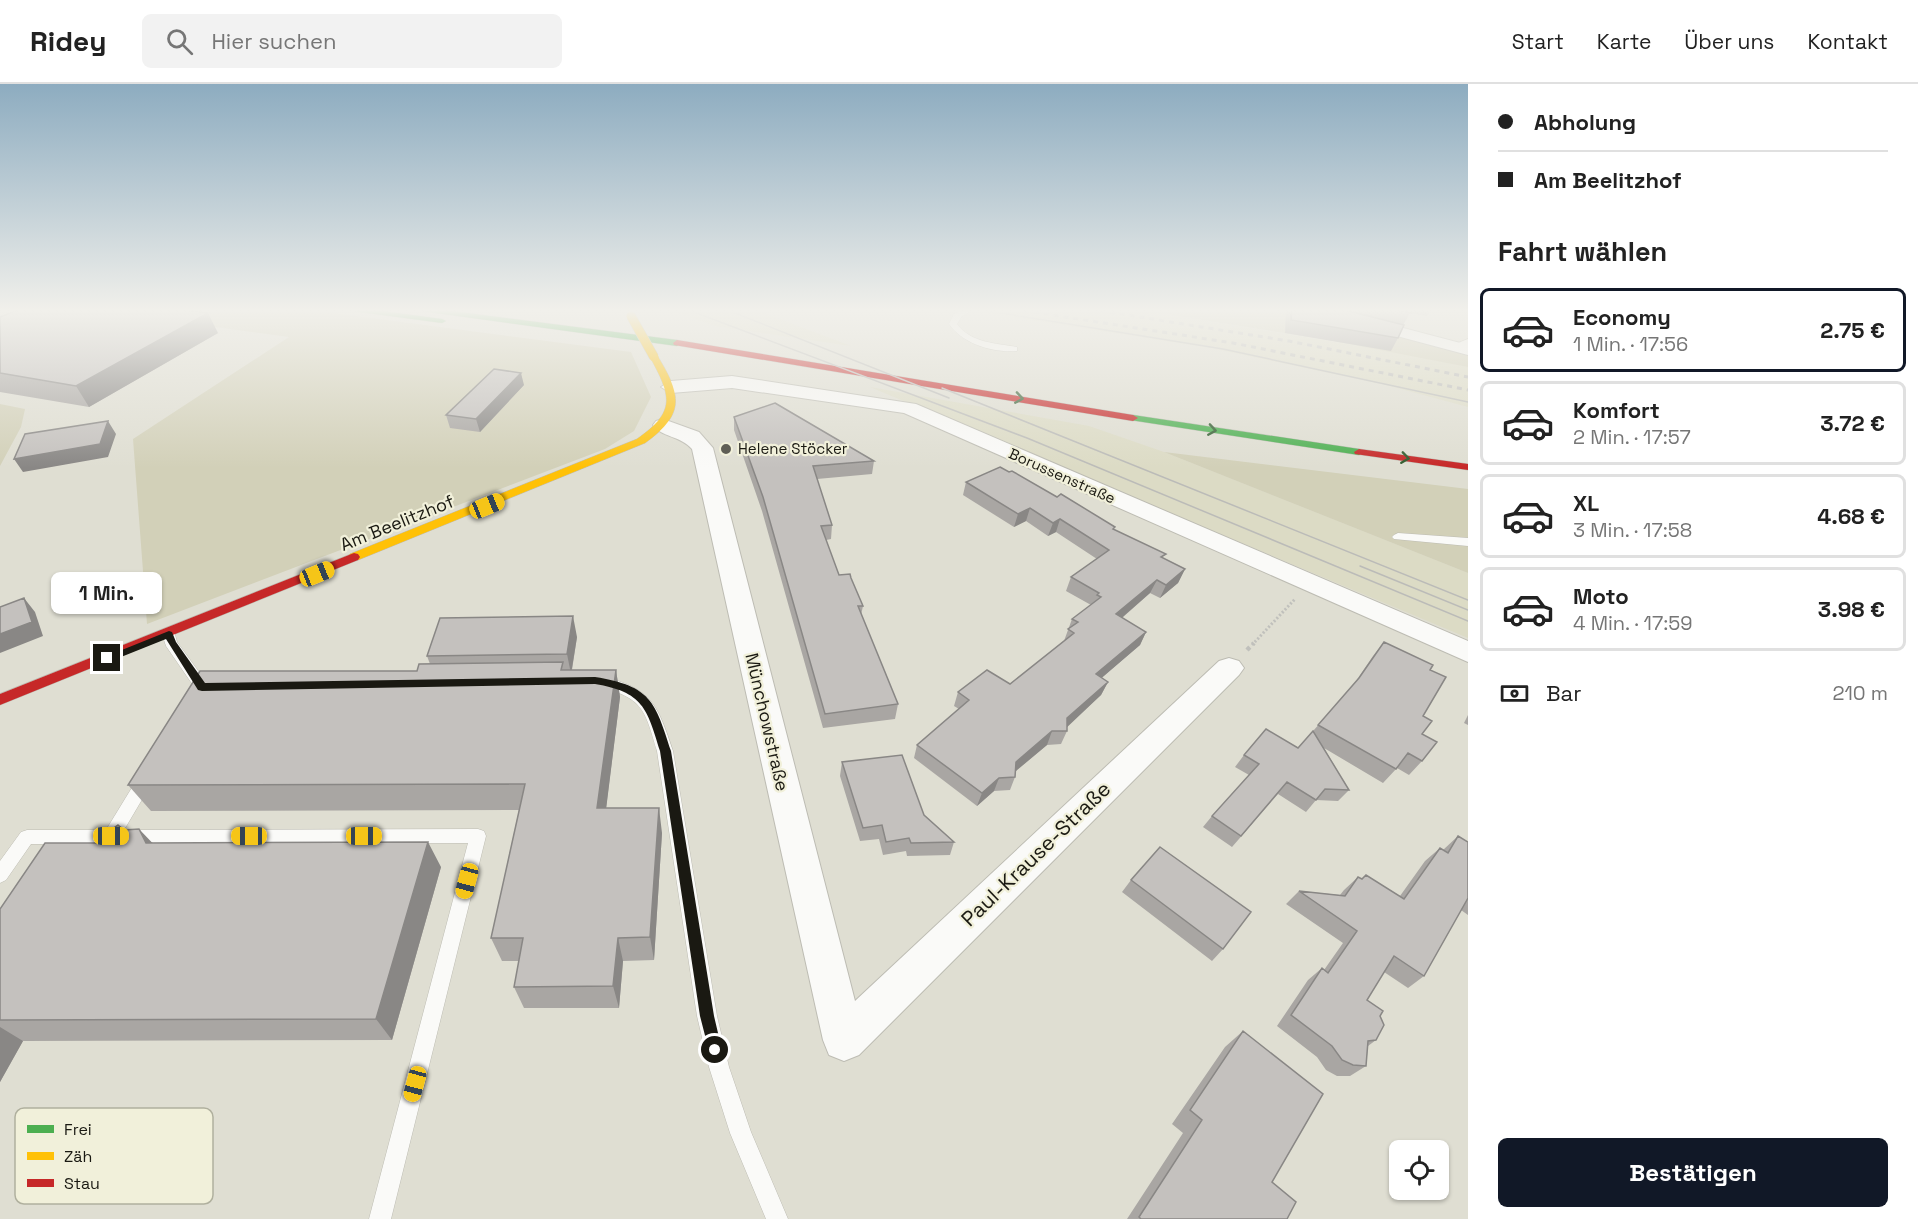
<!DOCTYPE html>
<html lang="de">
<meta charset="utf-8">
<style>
:root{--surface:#fff;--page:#f2f2f2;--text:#222;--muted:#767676;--line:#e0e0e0;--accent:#111827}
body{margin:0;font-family:"Space Grotesk",sans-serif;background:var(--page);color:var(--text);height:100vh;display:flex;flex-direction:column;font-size:22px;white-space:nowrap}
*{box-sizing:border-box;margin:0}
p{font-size:20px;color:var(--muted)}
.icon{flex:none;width:33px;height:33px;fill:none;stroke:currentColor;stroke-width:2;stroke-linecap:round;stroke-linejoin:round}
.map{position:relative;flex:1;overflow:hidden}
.details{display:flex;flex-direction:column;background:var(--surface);width:450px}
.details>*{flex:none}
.guide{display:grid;align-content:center;height:132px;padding:0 30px;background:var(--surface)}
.buttons{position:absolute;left:1389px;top:1056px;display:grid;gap:12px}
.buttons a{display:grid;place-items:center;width:60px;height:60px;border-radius:9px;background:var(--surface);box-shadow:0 2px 4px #0004;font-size:30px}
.end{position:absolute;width:27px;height:27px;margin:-14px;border:8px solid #1a1912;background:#fff;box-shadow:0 0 0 3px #fff}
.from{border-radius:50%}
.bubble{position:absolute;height:42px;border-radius:9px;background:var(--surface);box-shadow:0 2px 4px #0004;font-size:20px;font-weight:800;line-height:42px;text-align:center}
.car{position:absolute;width:18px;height:36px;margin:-18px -9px;border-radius:8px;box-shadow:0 0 4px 2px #0007;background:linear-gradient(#f5c518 24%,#345 0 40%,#f5c518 0 76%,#345 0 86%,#f5c518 0)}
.guide b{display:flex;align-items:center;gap:21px;height:57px;font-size:22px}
.guide b+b{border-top:2px solid var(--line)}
.guide i{width:15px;height:15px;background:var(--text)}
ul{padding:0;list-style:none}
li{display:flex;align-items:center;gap:18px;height:84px;margin:0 12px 9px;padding:0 18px;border:3px solid var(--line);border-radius:9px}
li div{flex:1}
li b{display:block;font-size:22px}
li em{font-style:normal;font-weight:800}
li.on{border-color:var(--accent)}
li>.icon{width:54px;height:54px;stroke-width:1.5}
h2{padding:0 30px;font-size:27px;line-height:72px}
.pay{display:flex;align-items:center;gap:15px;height:66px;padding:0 30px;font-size:22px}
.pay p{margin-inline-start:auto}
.button{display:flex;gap:12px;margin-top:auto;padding:12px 30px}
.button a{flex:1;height:69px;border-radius:9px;background:var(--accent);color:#fff;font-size:24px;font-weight:800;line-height:69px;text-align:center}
header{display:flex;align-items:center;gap:36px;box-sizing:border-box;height:84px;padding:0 30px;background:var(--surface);border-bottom:2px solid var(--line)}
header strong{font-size:28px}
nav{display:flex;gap:33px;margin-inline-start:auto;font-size:21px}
.search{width:420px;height:54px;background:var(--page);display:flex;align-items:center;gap:15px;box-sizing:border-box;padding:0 21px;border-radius:9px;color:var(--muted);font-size:22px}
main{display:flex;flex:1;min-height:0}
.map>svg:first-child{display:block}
.built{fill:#dcdbc5}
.green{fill:#d2d0b8}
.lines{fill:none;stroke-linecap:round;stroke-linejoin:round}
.lane-casing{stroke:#bdbcb3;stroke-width:1}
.street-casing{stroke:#bdbcb3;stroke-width:2}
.fast-casing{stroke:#bdbcb3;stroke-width:1}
.slow-casing{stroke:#bdbcb3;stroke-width:1}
.jam-casing{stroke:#bdbcb3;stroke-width:1}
.path-far1{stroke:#c0c0bc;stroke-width:3;stroke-dasharray:2 2;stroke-linecap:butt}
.path{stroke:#c0c0bc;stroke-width:4.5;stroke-dasharray:4 4;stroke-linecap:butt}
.lane{fill:#fafaf8;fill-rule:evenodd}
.street{fill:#fafaf8;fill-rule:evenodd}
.fast{fill:#4caf50;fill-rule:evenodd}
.slow{fill:#ffc107;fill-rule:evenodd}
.jam{fill:#c62828;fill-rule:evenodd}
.tram{stroke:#bbbbb8;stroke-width:1.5}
.rail{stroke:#bbbbb8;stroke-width:3;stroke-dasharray:5 5;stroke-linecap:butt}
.slow-bridge-casing{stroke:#bdbcb3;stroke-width:10;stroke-linecap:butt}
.slow-bridge{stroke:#ffc107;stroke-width:9}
.wall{fill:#a9a6a3}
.shaded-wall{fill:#898785}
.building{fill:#c4c1be;stroke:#898785;stroke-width:1.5}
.oneway{stroke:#305c2e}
.route{fill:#1a1912}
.poi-dot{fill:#5f5e55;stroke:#f1f0da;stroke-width:2}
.labels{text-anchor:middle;stroke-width:4.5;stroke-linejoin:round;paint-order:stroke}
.far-poi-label{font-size:15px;fill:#1a1912;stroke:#f1f0da;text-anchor:start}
.far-street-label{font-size:15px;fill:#1a1912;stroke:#f1f0da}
.street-label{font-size:18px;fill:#1a1912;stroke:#f1f0da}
.near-street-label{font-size:21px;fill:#1a1912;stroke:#f1f0da}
.key{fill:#f1f0da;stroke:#b0b09e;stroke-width:1.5}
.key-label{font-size:16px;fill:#1a1912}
</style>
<header>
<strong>Ridey</strong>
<div class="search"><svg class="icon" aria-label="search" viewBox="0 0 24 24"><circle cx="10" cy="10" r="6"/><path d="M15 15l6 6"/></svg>Hier suchen</div>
<nav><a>Start</a><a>Karte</a><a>Über uns</a><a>Kontakt</a></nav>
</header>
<main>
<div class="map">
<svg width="1468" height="1135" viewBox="0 0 1468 1135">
<rect width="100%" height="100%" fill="#dfded2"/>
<path class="built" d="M668,225H754L851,262L715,242Z
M987,225H1134L1426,273L1468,283V323L1386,301L1211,264L979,228Z
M870,303L1089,342L1164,368L1468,489V554Z"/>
<path class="green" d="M83,225H303L631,268L651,313L634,347L605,365L147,540L133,355L289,253Z
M1134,225H1268L1385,247L1468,270V283L1328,256Z
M0,320L25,325L21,343L0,382Z
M1164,368L1468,405V489Z"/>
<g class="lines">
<g class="lane-casing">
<path id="lane" d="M964,225H975L962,232L957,240C971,259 995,259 1017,263V267C993,269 963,260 949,240L954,230Z
M1468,255V261L1455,265L1451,262Z
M1398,449L1468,454V462L1394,455L1392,453L1394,451Z
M169,545L174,547L177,558L207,599L209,603L207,607H197L166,562L162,550Z
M603,593C652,604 658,622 673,667L717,932L729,983L751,1048L788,1135H766L730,1049L709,983L697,932L657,667C644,623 643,615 598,602L596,598L598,594Z
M145,691L151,692L153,697L124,746L478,745L484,747L486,752L391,1135H369L468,759L31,760L6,796L0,799V777L21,748L27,746H106L139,692Z"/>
</g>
<g class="street-casing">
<path id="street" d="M1305,225H1331L1468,261V271L1307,228Z
M732,292L916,320L1468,557V578L904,329L732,304L671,309L661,303L671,297Z
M663,335L699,348L713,364L855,917L1219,577L1229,574L1239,577L1244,584L1239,591L859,971L844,977L829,971L823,956L692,365C681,352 661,353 653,341L656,337Z"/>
</g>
<g class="fast-casing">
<path id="fast" d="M348,225H368L442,235L446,237L442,239L352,227Z
M417,225H437L677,256L681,259L677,262L421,227Z
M1133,331L1359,365L1364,368L1359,371L1130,336L1128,334Z"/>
</g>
<g class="slow-casing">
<path id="slow" d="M651,271H657C682,312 685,330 645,359L358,476H350L348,473L350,470L637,355C677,327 671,312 650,273Z"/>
</g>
<g class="jam-casing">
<path id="jam" d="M677,256L1133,331L1138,334L1133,337L674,261L673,259Z
M1359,365L1468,380V386L1355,370L1354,368Z
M354,469L358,470L360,473L358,476L0,621V610Z"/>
</g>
<path class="path-far1" d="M1252,561L1295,515"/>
<path class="path" d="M1247,566L1254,559"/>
<use href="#lane" class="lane"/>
<use href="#street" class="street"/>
<use href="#fast" class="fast"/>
<use href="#slow" class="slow"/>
<use href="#jam" class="jam"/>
<path class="tram" d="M686,225L1027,354L1468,537
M725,225L949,314
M976,225L1223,265L1468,318
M942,304L1468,516
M1360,482L1468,526"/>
<path class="rail" d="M1014,225L1233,259L1468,306
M1090,225L1289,257L1468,293"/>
<g class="slow-bridge-casing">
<path id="slow-bridge" d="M631,232L654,273"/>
</g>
<use href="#slow-bridge" class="slow-bridge"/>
</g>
<path class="wall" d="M1286,225H1437L1435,228L1430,227L1427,232L1410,229L1403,241L1398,254L1391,267L1285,249Z
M0,233L218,249L89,323L0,308Z
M524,301L480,348L450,344L446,331Z
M734,333L874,377L872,390L817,395L832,441L831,455L826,456L839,491L863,522L861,531L898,620L895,635L823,644L762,427L734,346Z
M966,398L1114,445L1164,475L1185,485L1178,499L1160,514L1150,509L1122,534L1146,548L1140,561L1101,594L1108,598L1101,611L1067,642V647L1061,660L1047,661L1016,687L1015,693L1010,706L994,707L977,722L914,674L917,661L959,625L954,622L958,608L1010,600L1064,557L1072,535L1091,521L1066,507L1071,493L1097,475L1056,448L1048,452L1026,437L1014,443L963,411Z
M577,553L572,586H616L620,613L606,724L662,749L654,876L623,877L619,924H524L514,903L519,877H502L491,854L519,726L151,727L128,701L417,587L430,580L427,572Z
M1384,558L1430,586L1423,632L1422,677L1409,691L1397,684L1383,699L1324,664L1349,706L1338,717L1316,716L1306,728L1278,710L1232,763L1203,743L1212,732L1249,691L1235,683L1244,671L1298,664L1352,603L1373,572Z
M1468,631V641L1464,639Z
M842,678L924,731L954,758L950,771L907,772L906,767L883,771L879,755L860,757L840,692Z
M124,746L153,759L441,783L392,956L23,957L0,998V825L100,759Z
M1458,752L1468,758V831L1461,826L1424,892L1408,904L1384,888L1367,916L1380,932L1376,956L1368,962L1366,982L1350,992H1337L1326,986L1317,973L1277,942L1308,896L1322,884L1324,886L1343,859L1286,820L1299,807L1340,811L1344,806L1358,793L1361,795L1366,791L1400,812L1425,777L1440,764L1443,766Z
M1131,796L1223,865L1212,877L1122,808Z
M1243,947L1272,1098L1287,1135H1127L1183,1049L1172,1040L1225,963Z"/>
<path class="shaded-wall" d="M208,229L218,249L89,323L76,302Z
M521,289L524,301L480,348L476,335Z
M108,337L116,350L108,373L23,388L14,375Z
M1030,424L1026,437L1014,443L1018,430Z
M1060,435L1056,448L1048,452L1053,439Z
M1185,485L1178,499L1160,514L1166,501Z
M1157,496L1150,509L1110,544L1116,530Z
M24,514L35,528L43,552L0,569V550Z
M573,532L577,553L571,590L567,570Z
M1146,548L1140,561L1090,604L1096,590Z
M616,586L620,613L603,750L597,724Z
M1108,598L1101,611L1062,648L1067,634Z
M1052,647L1047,661L1011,691L1016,678Z
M999,694L994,707L977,722L982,709Z
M659,724L662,749L654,876L650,853Z
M139,745L163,770L146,759Z
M428,758L441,783L392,956L376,935Z
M618,854L623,877L619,924L613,902Z
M0,943L23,957L0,998Z"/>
<path class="building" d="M20,225H176L208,229L76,302L0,289V233Z
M1292,225H1341L1404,241L1398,254L1291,236Z
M1395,225H1412L1411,229Z
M494,285L521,289L476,335L446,331Z
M775,319L874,377L813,382L832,441L821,442L839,491L850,490L851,494L863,522H858L898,620L825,630L763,413L734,333Z
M108,337L100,360L14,375L25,350Z
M1000,383L1009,388L1012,387L1057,413L1061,410L1115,443L1113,445L1166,470L1161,473L1185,485L1166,501L1157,496L1116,530L1146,548L1096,590L1108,598L1067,634V647H1052L1016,678L1015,693L999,694L982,709L917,661L969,616L958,608L987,586L1010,600L1074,549L1068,545L1078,538L1072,535L1101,513L1097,511L1099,509L1071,493L1109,466L1060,435L1053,439L1030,424L1018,430L966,398Z
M24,514L32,538L0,550V523Z
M573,532L567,570L427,572L440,534Z
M1384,558L1433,581L1430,586L1446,593L1423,632L1432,637L1422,650L1437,658L1422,677L1408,669L1396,685L1318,641L1359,594Z
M563,578L561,586H616L597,724H659L650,853L618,854L613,902L514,903L523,854H491L525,700L128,701L200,587H417L419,580Z
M1266,645L1298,664L1313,647L1349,706L1325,705L1316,716L1287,698L1241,752L1212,732L1259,680L1244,671Z
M902,671L924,731L954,758L911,759L909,754L886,758L882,741L863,744L842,678Z
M118,741L124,746L139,745L146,759L428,758L376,935L0,936V825L45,759H100L107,749Z
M1458,752L1468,758V814L1424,892L1394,872L1367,916L1383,927L1380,932L1384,941L1376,956L1368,957L1366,982L1353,981L1342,976L1332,962L1291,931L1322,884L1328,889L1357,847L1299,807L1345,812L1358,793L1362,795L1366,791L1404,815L1440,764L1448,769Z
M1160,763L1251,828L1223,865L1131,796Z
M1243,947L1323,1010L1272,1098L1296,1118L1287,1135H1141L1139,1133L1202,1036L1190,1026Z"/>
<defs><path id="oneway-chevron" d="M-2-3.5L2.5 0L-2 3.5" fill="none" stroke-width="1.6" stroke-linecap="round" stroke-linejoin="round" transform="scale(1.5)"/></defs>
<g class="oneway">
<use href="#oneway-chevron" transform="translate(1019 314) rotate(9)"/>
<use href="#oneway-chevron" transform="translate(1212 346) rotate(9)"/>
<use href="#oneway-chevron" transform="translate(1405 374) rotate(8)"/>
</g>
<linearGradient id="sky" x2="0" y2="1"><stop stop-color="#8dacc0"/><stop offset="0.59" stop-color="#f1f0eb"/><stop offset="1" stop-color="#f1f0eb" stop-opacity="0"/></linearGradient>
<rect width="1468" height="384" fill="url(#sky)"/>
<path class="route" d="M169,547L172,548L176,558L205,599L595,593C651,602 655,617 671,667L714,932L722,966L720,971L715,973L710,971L700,932L660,667C647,624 643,608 595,600L202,607L198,606L166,555L111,577L102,574Z"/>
<circle class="poi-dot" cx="726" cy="365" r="6"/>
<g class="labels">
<g class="far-poi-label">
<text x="738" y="370">Helene Stöcker</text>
</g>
<g class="far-street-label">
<text transform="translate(1062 392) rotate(24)" y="5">Borussenstraße</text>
</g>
<g class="street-label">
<text transform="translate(397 439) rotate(-22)" y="6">Am Beelitzhof</text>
<text transform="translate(767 638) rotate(77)" y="6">Münchowstraße</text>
</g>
<g class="near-street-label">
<text transform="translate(1036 770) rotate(-44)" y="7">Paul-Krause-Straße</text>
</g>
</g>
<rect x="15" y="1024" width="198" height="96" rx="9" class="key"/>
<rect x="27" y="1041" width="27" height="8" fill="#4caf50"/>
<rect x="27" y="1068" width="27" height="8" fill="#ffc107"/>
<rect x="27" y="1095" width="27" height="8" fill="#c62828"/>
<g class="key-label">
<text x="64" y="1051">Frei</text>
<text x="64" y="1078">Zäh</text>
<text x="64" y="1105">Stau</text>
</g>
</svg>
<div class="buttons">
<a><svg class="icon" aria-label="locate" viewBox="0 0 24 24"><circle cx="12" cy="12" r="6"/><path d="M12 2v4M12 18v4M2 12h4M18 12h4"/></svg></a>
</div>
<i class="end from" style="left:715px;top:966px"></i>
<i class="end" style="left:107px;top:574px"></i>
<div class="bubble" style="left:51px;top:488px;width:111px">1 Min.</div>
<i class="car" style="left:487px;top:422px;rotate:68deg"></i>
<i class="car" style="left:317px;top:490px;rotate:68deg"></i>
<i class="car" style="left:111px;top:752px;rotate:90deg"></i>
<i class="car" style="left:249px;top:752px;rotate:270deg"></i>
<i class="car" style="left:364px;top:752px;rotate:90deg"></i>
<i class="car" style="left:467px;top:797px;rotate:195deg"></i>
<i class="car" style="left:415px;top:1000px;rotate:195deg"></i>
</div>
<section class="details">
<div class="guide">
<b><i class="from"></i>Abholung</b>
<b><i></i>Am Beelitzhof</b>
</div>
<h2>Fahrt wählen</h2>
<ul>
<li class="on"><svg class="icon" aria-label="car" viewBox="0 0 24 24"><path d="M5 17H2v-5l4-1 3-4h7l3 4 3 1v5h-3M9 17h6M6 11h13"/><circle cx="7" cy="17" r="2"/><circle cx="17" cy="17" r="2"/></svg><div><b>Economy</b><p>1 Min. · 17:56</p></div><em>2.75 €</em></li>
<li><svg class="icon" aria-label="car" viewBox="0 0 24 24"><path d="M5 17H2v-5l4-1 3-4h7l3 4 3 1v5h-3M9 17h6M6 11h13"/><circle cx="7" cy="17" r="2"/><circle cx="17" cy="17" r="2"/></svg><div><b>Komfort</b><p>2 Min. · 17:57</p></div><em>3.72 €</em></li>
<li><svg class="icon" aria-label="car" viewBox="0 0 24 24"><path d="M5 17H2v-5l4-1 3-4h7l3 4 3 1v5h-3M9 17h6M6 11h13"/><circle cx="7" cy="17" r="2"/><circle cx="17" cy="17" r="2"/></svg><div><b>XL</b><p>3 Min. · 17:58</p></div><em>4.68 €</em></li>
<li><svg class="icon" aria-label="car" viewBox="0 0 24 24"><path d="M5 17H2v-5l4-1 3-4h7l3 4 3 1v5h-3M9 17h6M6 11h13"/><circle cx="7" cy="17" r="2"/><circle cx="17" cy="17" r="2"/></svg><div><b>Moto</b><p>4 Min. · 17:59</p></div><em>3.98 €</em></li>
</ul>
<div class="pay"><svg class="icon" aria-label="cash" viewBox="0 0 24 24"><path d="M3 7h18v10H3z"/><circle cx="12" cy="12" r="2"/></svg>Bar<p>210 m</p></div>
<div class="button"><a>Bestätigen</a></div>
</section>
</main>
